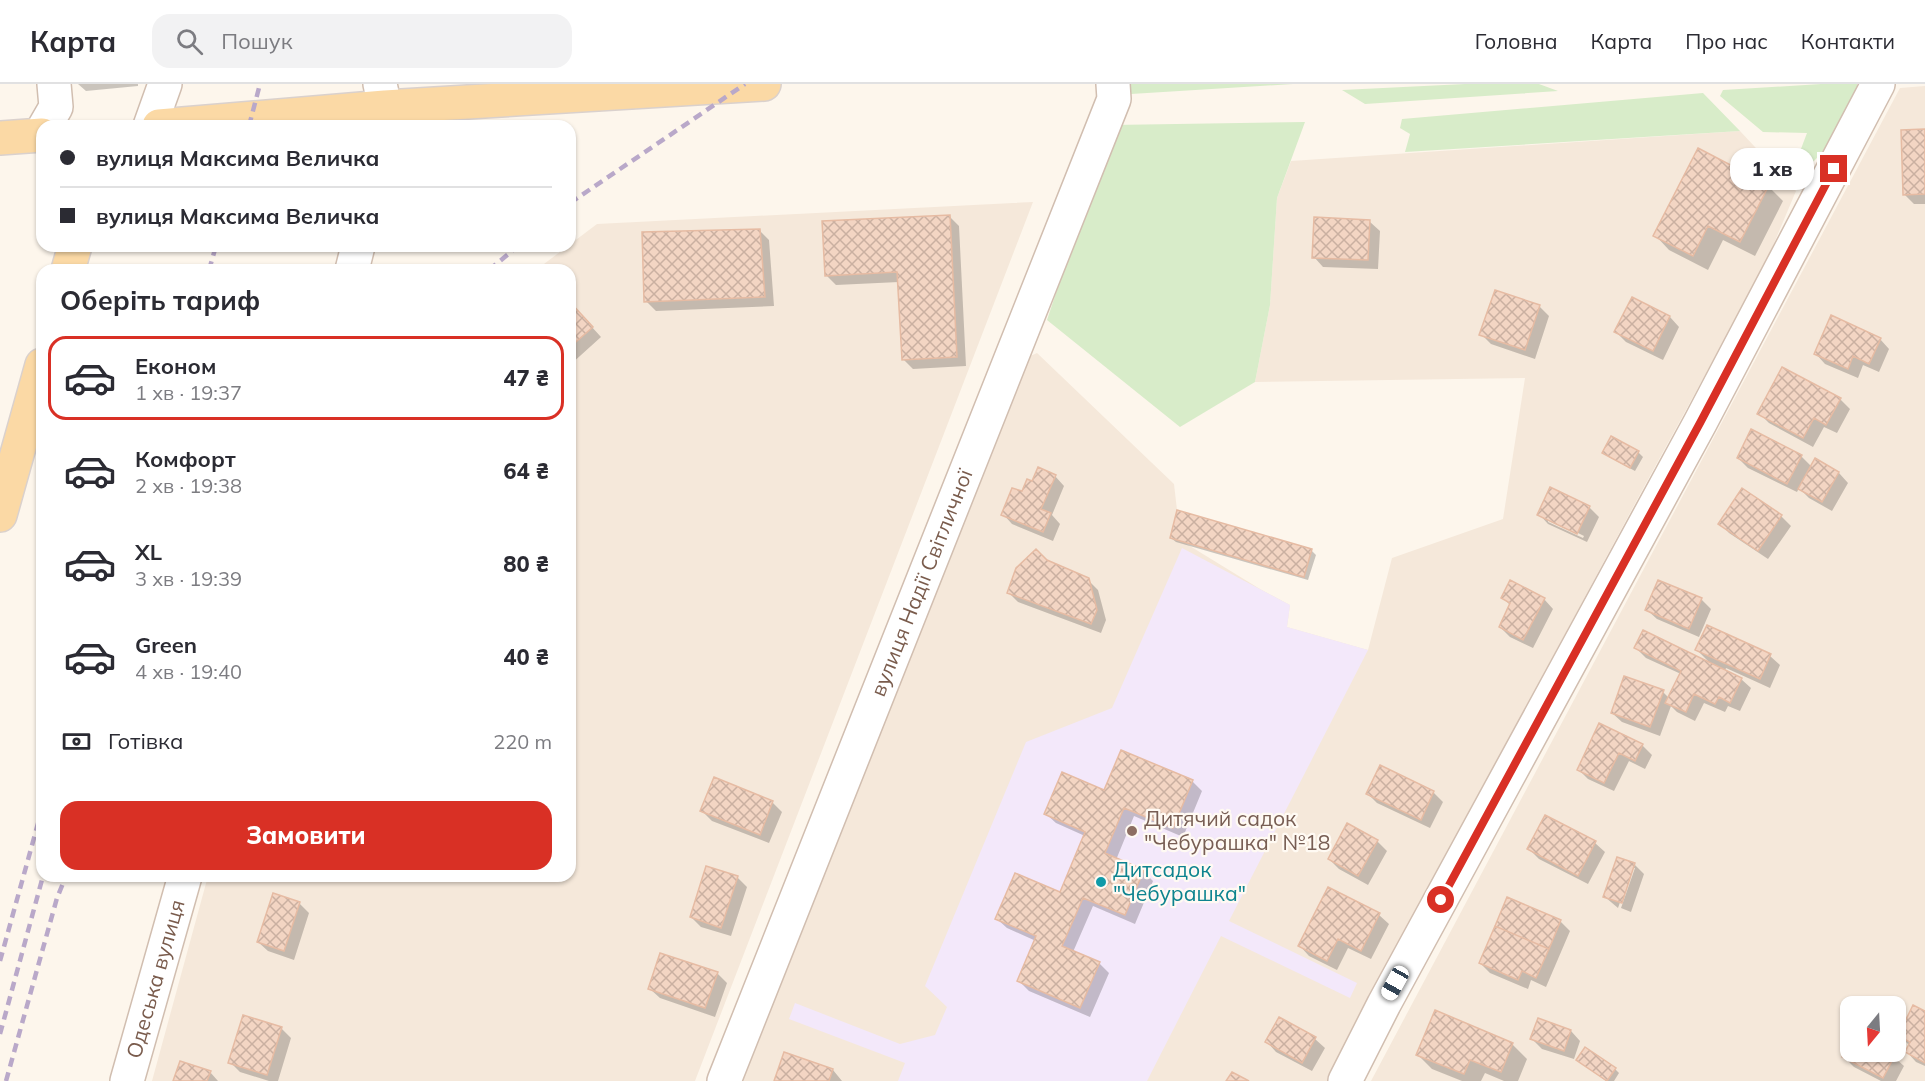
<!DOCTYPE html>
<html lang="uk">
<meta charset="utf-8">
<style>
:root{--surface:#fff;--page:#f2f2f3;--text:#2b2b33;--muted:#7c7c81;--line:#e1e1e2;--accent:#d93025}
body{margin:0;font-family:Mulish,sans-serif;background:var(--page);color:var(--text);height:100vh;display:flex;flex-direction:column;font-size:22px;white-space:nowrap}
*{box-sizing:border-box;margin:0}
p{font-size:20px;color:var(--muted)}
.icon{flex:none;width:33px;height:33px;fill:none;stroke:currentColor;stroke-width:2;stroke-linecap:round;stroke-linejoin:round}
.map{position:relative;flex:1;overflow:hidden}
.panel{position:absolute;left:36px;top:180px;width:540px;height:618px;display:flex;flex-direction:column;background:var(--surface);border-radius:18px;box-shadow:0 2px 4px #0004}
.panel>*{flex:none}
.top-card{position:absolute;left:36px;top:36px;width:540px;height:132px;border-radius:18px;box-shadow:0 2px 4px #0004;display:grid;align-content:center;height:132px;padding:0 24px;background:var(--surface)}
.needle{width:39px;rotate:198deg}
.buttons{position:absolute;left:1840px;top:912px;display:grid;gap:12px}
.buttons a{display:grid;place-items:center;width:66px;height:66px;border-radius:12px;background:var(--surface);box-shadow:0 2px 4px #0004;font-size:30px}
.end{position:absolute;width:27px;height:27px;margin:-14px;border:8px solid #d93025;background:#fff;box-shadow:0 0 0 3px #fff}
.from{border-radius:50%}
.bubble{position:absolute;height:42px;border-radius:18px;background:var(--surface);box-shadow:0 2px 4px #0004;font-size:20px;font-weight:800;line-height:42px;text-align:center}
.car{position:absolute;width:18px;height:36px;margin:-18px -9px;border-radius:8px;box-shadow:0 0 4px 2px #0007;background:linear-gradient(#fff 24%,#345 0 40%,#fff 0 76%,#345 0 86%,#fff 0)}
.top-card b{display:flex;align-items:center;gap:21px;height:57px;font-size:22px}
.top-card b+b{border-top:2px solid var(--line)}
.top-card i{width:15px;height:15px;background:var(--text)}
ul{padding:0;list-style:none}
li{display:flex;align-items:center;gap:18px;height:84px;margin:0 12px 9px;padding:0 12px;border:3px solid transparent;border-radius:18px}
li div{flex:1}
li b{display:block;font-size:22px}
li em{font-style:normal;font-weight:800}
li.active{border-color:var(--accent)}
li>.icon{width:54px;height:54px;stroke-width:1.5}
h2{padding:0 24px;font-size:27px;line-height:72px}
.pay{display:flex;align-items:center;gap:15px;height:66px;padding:0 24px;font-size:22px}
.pay p{margin-inline-start:auto}
.primary-button{display:flex;gap:12px;margin-top:auto;padding:12px 24px}
.primary-button a{flex:1;height:69px;border-radius:18px;background:var(--accent);color:#fff;font-size:24px;font-weight:800;line-height:69px;text-align:center}
header{display:flex;align-items:center;gap:36px;box-sizing:border-box;height:84px;padding:0 30px;background:var(--surface);border-bottom:2px solid var(--line)}
header strong{font-size:28px}
nav{display:flex;gap:33px;margin-inline-start:auto;font-size:21px}
.search{width:420px;height:54px;background:var(--page);display:flex;align-items:center;gap:15px;box-sizing:border-box;padding:0 21px;border-radius:18px;color:var(--muted);font-size:22px}
.map>svg:first-child{display:block}
.residential{fill:#f5e8da;fill-rule:evenodd}
.education{fill:#f3e8fa}
.grass{fill:#d8ecc9}
.shadow{fill:#0003;fill-rule:evenodd}
.building{fill:url(#building-cross-hatch);stroke:#e6bba3;stroke-width:1.5}
.lines{fill:none;stroke-linecap:round;stroke-linejoin:round}
.minor-casing{stroke:#d1beb0;stroke-width:36}
.major-casing{stroke:#dad1cd;stroke-width:36}
.minor{stroke:#fff;stroke-width:33}
.major{stroke:#fbd9a5;stroke-width:33}
.rail{stroke:#b9a8c9;stroke-width:4.5;stroke-dasharray:9 6;stroke-linecap:butt}
.route{stroke:#d93025;stroke-width:8}
.education-dot{fill:#8d6e63;stroke:#fffaf3;stroke-width:2}
.culture-dot{fill:#0f9aa8;stroke:#fffaf3;stroke-width:2}
.labels{text-anchor:middle;stroke-width:4.5;stroke-linejoin:round;paint-order:stroke}
.street-label{font-size:21px;fill:#7a5c4d;stroke:#fffaf3}
.education-label{font-size:21px;fill:#785e54;stroke:#fffaf3;text-anchor:start}
.culture-label{font-size:21px;fill:#0d838f;stroke:#fffaf3;text-anchor:start}
</style>
<header>
<strong>Карта</strong>
<div class="search"><svg class="icon" aria-label="search" viewBox="0 0 24 24"><circle cx="10" cy="10" r="6"/><path d="M15 15l6 6"/></svg>Пошук</div>
<nav><a>Головна</a><a>Карта</a><a>Про нас</a><a>Контакти</a></nav>
</header>
<div class="map">
<svg width="1925" height="997" viewBox="0 0 1925 997">
<defs>
<pattern id="building-cross-hatch" width="8" height="8" patternUnits="userSpaceOnUse" patternTransform="scale(1.5)"><rect width="8" height="8" fill="#f3d5c3"/><path d="M0 0l8 8M0 8l8-8" fill="none" stroke="#cab0a1"/></pattern>
</defs>
<rect width="100%" height="100%" fill="#fdf6ec"/>
<path class="residential" d="M1925,2V997H1371L1900,4ZM1851,922H1896V968H1851Z
M1740,47L1796,107L1764,183L1645,401L1412,835L1334,997H742L1024,275L1037,269L1174,400L1177,426L1170,454L1185,459L1260,505L1290,521L1287,543L1368,566L1392,474L1503,435L1525,294L1255,298L1270,221L1277,114L1291,77Z
M1033,118L695,997H152L208,792H570V186H536L597,140Z"/>
<path class="education" d="M1182,464L1290,521L1287,543L1368,566L1229,837L1357,899L1350,914L1221,852L1147,997H898L905,979L789,935L795,919L900,960L935,951L947,923L925,902L1026,658L1112,624Z"/>
<path class="grass" d="M1130,0H1293L1131,10Z
M1465,0H1539L1558,7L1365,20L1342,6Z
M1821,0H1857C1860,13 1825,68 1814,77C1808,81 1802,79 1796,78L1807,49L1763,48L1720,12L1723,6Z
M1703,9L1740,47L1405,68L1410,50L1400,44L1402,35Z
M1305,38L1277,114L1270,221L1255,298L1180,343L1047,236L1112,41Z"/>
<path class="shadow" d="M78,0H138V2L86,7Z
M1925,47V120H1914L1904,110Z
M1768,102L1783,117L1755,172L1723,156L1708,186L1669,166L1655,151Z
M949,132L959,142L966,282L913,285L903,275L899,198L836,201L826,191Z
M1370,138L1380,147L1378,185L1323,183L1314,173Z
M760,147L769,156L774,222L656,227L646,217Z
M1632,215L1670,233L1679,243L1663,276L1626,258L1616,248Z
M570,219L601,253L570,281Z
M1539,222L1549,232L1535,275L1491,260L1481,250Z
M1880,255L1889,265L1879,288L1863,281L1858,294L1825,280L1816,270Z
M1840,315L1850,325L1837,349L1824,343L1813,363L1769,339L1759,329Z
M1638,368L1643,373L1635,387L1609,373L1604,369Z
M1801,372L1812,383L1816,376L1839,389L1848,399L1832,427L1809,414L1799,404L1797,408L1748,384L1738,374Z
M1055,392L1064,402L1052,431L1060,440L1053,457L1012,440L1003,430L1033,399Z
M1589,423L1599,433L1587,458L1548,440L1539,430ZM1548,434L1584,452L1583,454L1548,438Z
M1781,432L1791,442L1768,475L1729,449L1720,439Z
M1171,454L1311,466L1316,471L1308,496L1176,458Z
M1046,477L1088,496L1098,506L1106,536L1101,549L1018,518L1008,508Z
M1659,497L1702,516L1711,525L1699,553L1657,535L1647,526Z
M1503,514L1544,515L1553,525L1533,564L1510,553L1500,543L1511,522Z
M1707,543L1770,572L1780,581L1770,604L1726,584L1725,587L1741,595L1751,604L1740,627L1728,622L1725,628L1704,619L1695,637L1677,628L1671,622L1660,652L1622,638L1612,629L1663,608L1669,614L1681,590L1646,574L1636,564L1710,579L1697,566Z
M1599,641L1642,661L1652,671L1645,685L1629,677L1614,707L1588,695L1578,685Z
M1122,668L1193,698L1202,707L1183,753L1134,732L1116,776L1143,787L1153,797L1135,840L1093,822L1073,868L1099,879L1109,889L1090,933L1029,907L1019,897L1036,857L1007,844L997,835L1060,810L1085,752L1056,739L1046,730L1105,708Z
M1380,683L1434,709L1443,718L1430,744L1377,719L1367,709Z
M772,718L782,728L769,759L712,737L702,727Z
M1546,733L1595,759L1605,768L1588,800L1539,775L1529,765Z
M1377,757L1387,767L1368,801L1339,785L1329,775Z
M1634,780L1644,790L1631,828L1621,824L1635,784H1632L1618,824L1605,813Z
M737,793L747,803L731,852L701,843L691,833Z
M299,819L309,829L294,876L268,867L258,858Z
M1379,831L1389,840L1371,875L1348,864L1337,886L1309,872L1300,862Z
M1560,837L1570,847L1546,903L1531,896L1528,905L1490,889L1480,879Z
M717,889L727,899L715,933L660,914L650,905Z
M1925,928V982L1916,978L1907,968L1910,962L1900,952Z
M281,944L291,954L278,997H269L240,988L230,978Z
M1571,947L1580,957L1574,975L1542,965L1532,955Z
M1315,955L1325,964L1312,987L1276,968L1267,958Z
M1851,959V968H1884L1894,973L1904,982L1896,997H1881L1854,983L1844,973Z
M1512,960L1527,975L1518,997H1504L1485,989L1481,997H1462L1432,985L1418,971Z
M785,970L833,986L842,997H775Z
M1578,976L1615,985L1619,989L1614,997H1606Z
M210,988L218,997H174Z"/>
<path class="building" d="M1925,45V110L1903,111L1901,46Z
M1698,64L1769,101L1740,158L1708,142L1693,172L1653,152Z
M950,131L957,273L902,276L897,188L825,192L822,137Z
M1314,133L1370,136L1368,176L1312,174Z
M760,145L765,213L644,218L642,148Z
M1495,206L1540,221L1525,266L1479,251Z
M1632,213L1670,232L1653,267L1614,248Z
M570,218L593,243L570,263Z
M1831,231L1881,254L1869,280L1853,272L1848,285L1814,270Z
M1782,283L1841,314L1826,341L1814,334L1803,354L1757,330Z
M1751,345L1802,371L1787,400L1737,374Z
M1611,352L1639,367L1630,384L1602,369Z
M1815,374L1839,388L1822,418L1798,405Z
M1038,383L1056,391L1041,425L1051,429L1043,448L1001,431L1012,404L1022,407L1027,395L1032,397Z
M1550,403L1590,422L1577,450L1537,431Z
M1742,404L1782,431L1758,467L1718,440Z
M1177,426L1312,465L1304,493L1170,454Z
M1036,465L1047,476L1089,494L1097,526L1091,540L1007,509L1016,484Z
M1510,496L1545,514L1523,556L1499,543L1510,519L1501,514Z
M1658,496L1702,514L1689,545L1645,526Z
M1707,541L1771,570L1760,595L1695,566Z
M1643,546L1742,594L1730,619L1719,613L1715,620L1694,610L1686,628L1665,619L1681,587L1634,564Z
M1624,592L1664,606L1650,643L1611,629Z
M1599,639L1643,660L1635,677L1619,669L1604,699L1577,686Z
M1121,666L1193,696L1173,744L1124,724L1105,769L1144,786L1125,831L1083,814L1062,862L1100,878L1080,924L1017,897L1036,852L995,835L1015,789L1060,808L1085,748L1044,730L1062,688L1104,706Z
M1380,681L1434,707L1421,736L1366,710Z
M714,693L773,717L760,751L700,727Z
M1545,731L1596,757L1578,792L1527,765Z
M1347,739L1378,756L1358,792L1328,775Z
M1617,773L1635,779L1622,819L1603,813Z
M706,782L738,792L721,844L690,833Z
M1328,803L1380,829L1361,867L1338,855L1327,877L1298,862Z
M273,809L300,818L284,867L257,858Z
M1507,813L1561,836L1549,865L1495,842Z
M1495,842L1549,865L1536,894L1522,887L1518,896L1479,879Z
M660,869L718,888L705,924L648,905Z
M1913,921L1925,927V979L1905,968L1910,958L1898,952Z
M1435,926L1513,959L1501,988L1470,976L1464,990L1416,971Z
M243,931L282,943L267,991L228,979Z
M1279,933L1316,953L1302,979L1265,958Z
M1538,934L1571,946L1564,967L1530,955Z
M1851,956V968H1888L1895,971L1883,994L1842,973Z
M1585,963L1616,984L1607,997L1576,976Z
M784,968L833,985L829,997H774Z
M180,977L211,987L207,997H173Z
M1232,988L1249,997H1226Z"/>
<g class="lines">
<g class="minor-casing">
<g id="minor">
<path d="M380,0L385,23L386,42"/>
<path d="M45,42L56,23L54,0"/>
<path d="M150,42L165,0"/>
<path d="M352,186L358,162"/>
<path id="s1" d="M127,997L185,792"/>
<path id="s2" d="M724,997L1114,15L1113,0"/>
<path d="M1345,997L1384,920L1700,339L1878,0"/>
</g>
</g>
<g class="major-casing">
<path id="major" d="M159,42L385,23L764,0
M0,54L42,51
M68,186L75,162
M0,431L42,281"/>
</g>
<use href="#minor" class="minor"/>
<use href="#major" class="major"/>
<path class="rail" d="M249,42L260,0
M570,119L745,0
M191,186L192,185
M209,186L216,162
M489,186L518,162
M0,877L42,725
M0,950L43,792
M6,997L57,814L66,792"/>
</g>
<g class="lines">
<path class="route" d="M1441,816L1700,339L1834,85"/>
</g>
<circle class="education-dot" cx="1132" cy="747" r="6"/>
<circle class="culture-dot" cx="1101" cy="798" r="6"/>
<g class="labels">
<g class="street-label">
<text dy="7" stroke="none"><textPath href="#s2" startOffset="536">вулиця Надії Світличної</textPath></text>
<text dy="7" stroke="none"><textPath href="#s1" startOffset="106">Одеська вулиця</textPath></text>
</g>
<g class="education-label">
<text x="1144" y="742">Дитячий садок<tspan x="1144" dy="24">"Чебурашка" №18</tspan></text>
</g>
<g class="culture-label">
<text x="1113" y="793">Дитсадок<tspan x="1113" dy="24">"Чебурашка"</tspan></text>
</g>
</g>
</svg>
<div class="buttons">
<a><svg class="needle" viewBox="-14 -14 28 28"><path d="M0-13l5 13h-10z" fill="#e53935"/><path d="M0 13l5-13h-10z" fill="#7c7c81"/></svg></a>
</div>
<i class="end from" style="left:1441px;top:816px"></i>
<i class="end" style="left:1834px;top:85px"></i>
<div class="bubble" style="left:1730px;top:64px;width:84px">1 хв</div>
<i class="car" style="left:1395px;top:899px;rotate:209deg"></i>
<div class="top-card">
<b><i class="from"></i>вулиця Максима Величка</b>
<b><i></i>вулиця Максима Величка</b>
</div>
<section class="panel">
<h2>Оберіть тариф</h2>
<ul>
<li class="active"><svg class="icon" aria-label="car" viewBox="0 0 24 24"><path d="M5 17H2v-5l4-1 3-4h7l3 4 3 1v5h-3M9 17h6M6 11h13"/><circle cx="7" cy="17" r="2"/><circle cx="17" cy="17" r="2"/></svg><div><b>Економ</b><p>1 хв · 19:37</p></div><em>47 ₴</em></li>
<li><svg class="icon" aria-label="car" viewBox="0 0 24 24"><path d="M5 17H2v-5l4-1 3-4h7l3 4 3 1v5h-3M9 17h6M6 11h13"/><circle cx="7" cy="17" r="2"/><circle cx="17" cy="17" r="2"/></svg><div><b>Комфорт</b><p>2 хв · 19:38</p></div><em>64 ₴</em></li>
<li><svg class="icon" aria-label="car" viewBox="0 0 24 24"><path d="M5 17H2v-5l4-1 3-4h7l3 4 3 1v5h-3M9 17h6M6 11h13"/><circle cx="7" cy="17" r="2"/><circle cx="17" cy="17" r="2"/></svg><div><b>XL</b><p>3 хв · 19:39</p></div><em>80 ₴</em></li>
<li><svg class="icon" aria-label="car" viewBox="0 0 24 24"><path d="M5 17H2v-5l4-1 3-4h7l3 4 3 1v5h-3M9 17h6M6 11h13"/><circle cx="7" cy="17" r="2"/><circle cx="17" cy="17" r="2"/></svg><div><b>Green</b><p>4 хв · 19:40</p></div><em>40 ₴</em></li>
</ul>
<div class="pay"><svg class="icon" aria-label="cash" viewBox="0 0 24 24"><path d="M3 7h18v10H3z"/><circle cx="12" cy="12" r="2"/></svg>Готівка<p>220 m</p></div>
<div class="primary-button"><a>Замовити</a></div>
</section>
</div>
